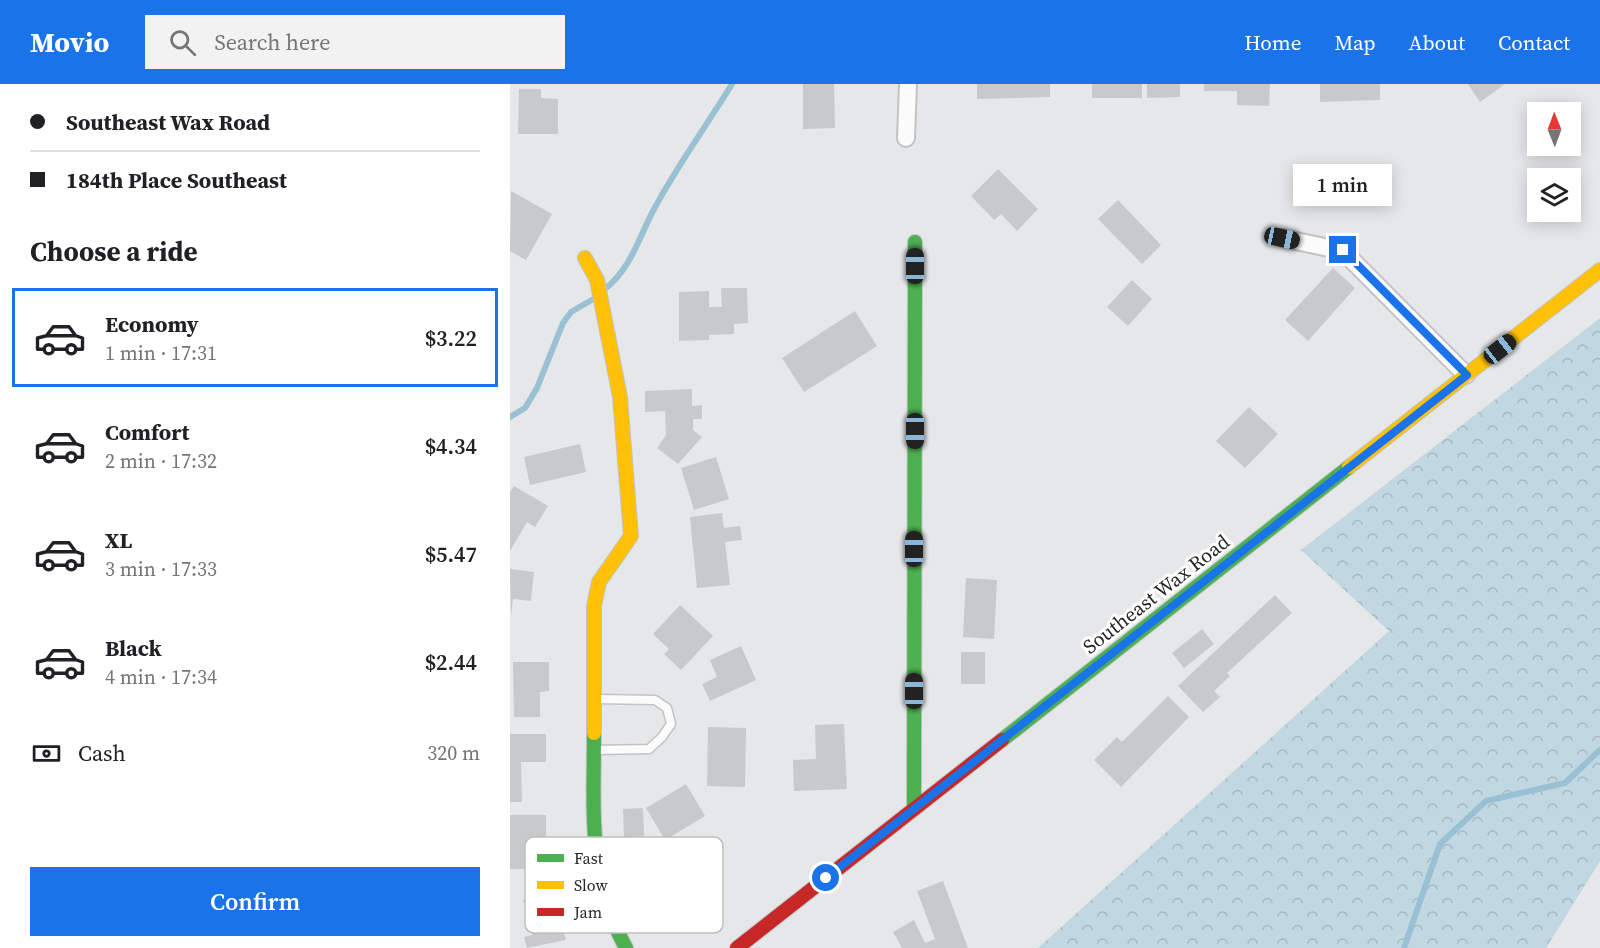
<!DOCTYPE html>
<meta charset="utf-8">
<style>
:root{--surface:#fff;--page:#f2f2f2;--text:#202124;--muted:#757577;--line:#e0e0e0;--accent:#1a73e8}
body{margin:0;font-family:"Source Serif 4",serif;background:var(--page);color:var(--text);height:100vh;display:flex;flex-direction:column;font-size:22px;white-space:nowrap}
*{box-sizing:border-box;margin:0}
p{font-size:20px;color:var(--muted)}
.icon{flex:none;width:33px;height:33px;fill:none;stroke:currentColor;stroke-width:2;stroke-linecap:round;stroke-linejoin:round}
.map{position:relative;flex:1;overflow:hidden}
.side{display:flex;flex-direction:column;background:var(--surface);width:510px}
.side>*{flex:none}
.guide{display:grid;align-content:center;height:132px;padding:0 30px;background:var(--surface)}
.needle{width:39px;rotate:359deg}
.tools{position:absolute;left:1017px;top:18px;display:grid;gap:12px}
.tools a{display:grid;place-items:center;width:54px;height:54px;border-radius:0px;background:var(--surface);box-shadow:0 3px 15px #0003;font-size:30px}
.end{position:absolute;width:27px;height:27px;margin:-14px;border:8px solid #1a73e8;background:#fff;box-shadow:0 0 0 3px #fff}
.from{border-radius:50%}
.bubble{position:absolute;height:42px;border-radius:0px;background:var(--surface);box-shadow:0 3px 15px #0003;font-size:20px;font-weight:600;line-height:42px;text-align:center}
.car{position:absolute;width:18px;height:36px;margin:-18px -9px;border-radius:8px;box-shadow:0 0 4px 2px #0007;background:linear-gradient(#222 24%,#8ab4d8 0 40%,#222 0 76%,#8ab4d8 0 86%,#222 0)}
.guide b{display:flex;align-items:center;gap:21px;height:57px;font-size:22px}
.guide b+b{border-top:2px solid var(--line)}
.guide i{width:15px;height:15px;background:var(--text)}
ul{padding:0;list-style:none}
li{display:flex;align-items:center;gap:18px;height:99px;margin:0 12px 9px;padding:0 18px;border:3px solid transparent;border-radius:0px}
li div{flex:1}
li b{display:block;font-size:22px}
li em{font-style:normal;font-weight:600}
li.active{border-color:var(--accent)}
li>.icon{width:54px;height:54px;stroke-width:1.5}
h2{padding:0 30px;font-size:27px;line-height:72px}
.pay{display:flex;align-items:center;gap:15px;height:66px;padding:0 30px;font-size:22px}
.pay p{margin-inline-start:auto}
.cta{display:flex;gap:12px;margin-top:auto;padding:12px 30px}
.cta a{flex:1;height:69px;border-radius:0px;background:var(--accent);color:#fff;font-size:24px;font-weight:600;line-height:69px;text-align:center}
header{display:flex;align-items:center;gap:36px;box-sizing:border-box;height:84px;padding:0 30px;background:var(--accent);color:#fff}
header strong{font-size:28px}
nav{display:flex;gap:33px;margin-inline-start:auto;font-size:21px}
.search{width:420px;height:54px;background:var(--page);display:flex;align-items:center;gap:15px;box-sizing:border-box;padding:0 21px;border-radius:0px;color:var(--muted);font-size:22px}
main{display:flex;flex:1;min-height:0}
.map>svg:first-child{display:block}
.forest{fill:url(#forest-crowns)}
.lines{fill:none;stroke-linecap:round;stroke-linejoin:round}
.stream{stroke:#9ac1d3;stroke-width:6}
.building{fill:#c8c9cb}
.lane-casing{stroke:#c2c3c4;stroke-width:11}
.street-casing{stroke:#c2c3c4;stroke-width:20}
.fast-casing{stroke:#c2c3c4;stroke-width:16}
.slow-casing{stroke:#c2c3c4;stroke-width:16}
.jam-casing{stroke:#c2c3c4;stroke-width:16}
.lane{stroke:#fbfbfc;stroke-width:8}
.street{stroke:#fbfbfc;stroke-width:16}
.fast{stroke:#4caf50;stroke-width:14}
.slow{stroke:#ffc107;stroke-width:14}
.jam{stroke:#c62828;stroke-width:14}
.route{stroke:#1a73e8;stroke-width:8}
.labels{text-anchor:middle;stroke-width:6;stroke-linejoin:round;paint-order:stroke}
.street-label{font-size:20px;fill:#242627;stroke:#fff}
.key{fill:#fff;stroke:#bdbebe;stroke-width:1.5}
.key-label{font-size:16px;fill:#242627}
</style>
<header>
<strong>Movio</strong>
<div class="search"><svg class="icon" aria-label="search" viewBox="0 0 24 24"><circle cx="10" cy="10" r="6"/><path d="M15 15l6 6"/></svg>Search here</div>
<nav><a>Home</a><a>Map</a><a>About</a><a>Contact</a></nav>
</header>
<main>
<section class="side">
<div class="guide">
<b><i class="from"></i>Southeast Wax Road</b>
<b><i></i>184th Place Southeast</b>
</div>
<h2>Choose a ride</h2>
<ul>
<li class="active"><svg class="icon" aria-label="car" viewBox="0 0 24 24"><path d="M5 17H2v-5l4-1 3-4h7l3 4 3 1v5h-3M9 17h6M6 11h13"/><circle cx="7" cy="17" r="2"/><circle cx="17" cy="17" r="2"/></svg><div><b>Economy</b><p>1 min · 17:31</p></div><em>$3.22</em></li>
<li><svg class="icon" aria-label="car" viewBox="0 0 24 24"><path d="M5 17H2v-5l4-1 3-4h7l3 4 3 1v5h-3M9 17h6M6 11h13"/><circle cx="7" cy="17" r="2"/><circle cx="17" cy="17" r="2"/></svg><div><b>Comfort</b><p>2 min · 17:32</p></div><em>$4.34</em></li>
<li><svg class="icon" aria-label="car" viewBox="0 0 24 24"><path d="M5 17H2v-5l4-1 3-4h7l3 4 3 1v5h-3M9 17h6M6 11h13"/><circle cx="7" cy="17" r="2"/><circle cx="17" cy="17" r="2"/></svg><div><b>XL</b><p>3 min · 17:33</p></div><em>$5.47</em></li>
<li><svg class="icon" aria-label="car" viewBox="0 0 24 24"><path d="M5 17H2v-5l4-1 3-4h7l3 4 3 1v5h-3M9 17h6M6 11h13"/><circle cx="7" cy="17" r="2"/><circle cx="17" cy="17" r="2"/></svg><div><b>Black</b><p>4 min · 17:34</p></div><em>$2.44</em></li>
</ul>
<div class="pay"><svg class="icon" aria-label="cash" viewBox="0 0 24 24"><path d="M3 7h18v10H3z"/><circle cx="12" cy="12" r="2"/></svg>Cash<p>320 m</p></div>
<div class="cta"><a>Confirm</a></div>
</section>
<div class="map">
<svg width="1090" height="864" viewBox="0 0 1090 864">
<defs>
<pattern id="forest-crowns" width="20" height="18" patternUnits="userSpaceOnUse" patternTransform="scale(1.5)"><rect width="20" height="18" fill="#c1d7e2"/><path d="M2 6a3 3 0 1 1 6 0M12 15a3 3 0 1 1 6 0" fill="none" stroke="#a6b8c2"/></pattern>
</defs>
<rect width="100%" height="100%" fill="#e5e7e9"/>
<path class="forest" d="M1090,234V777L1036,864H528L879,547L791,466Z"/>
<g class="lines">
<path class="stream" d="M95,205C121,184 128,156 143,127C165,85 197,41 222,0
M0,333L15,324L27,304L53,239L61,228L85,214
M894,864L930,760L976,717L1055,699L1090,666"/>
</g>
<path class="building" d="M293,0H324L325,44L293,45Z
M467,0H540V13L467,15Z
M582,0H632V14H582Z
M637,0H670V13L637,14Z
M694,0H760L759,22L727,21V7H694Z
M810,0H870V16L810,18Z
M958,0H995L970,18Z
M9,5H31V14L48,15V50H8Z
M488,85L528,125L507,147L491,130L484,136L461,112Z
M1,107L42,130L16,176L0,167Z
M608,116L651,161L632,180L588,135Z
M823,184L845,204L798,257L775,236Z
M622,196L642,215L618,242L597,223Z
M211,204H237L238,239L224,240V250L199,251V256L169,257V208L199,207V223H212Z
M345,227L367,262L294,308L272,274Z
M182,305V322L192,321V335H183V346L192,353L168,380L147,364L156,351L155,327L135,328V307Z
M739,323L768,350L735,384L706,357Z
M70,360L76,388L20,401L14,373Z
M206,373L219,415L184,426L171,384Z
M4,402L38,422L25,443L17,438L0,467V408Z
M212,429L214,444L230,442L232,456L215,458L220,501L187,504L180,433Z
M0,485L24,488L21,517L3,515L1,532Z
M456,494L487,496L484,555L453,553Z
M765,511L782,529L717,589L720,592L704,607L710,613L693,628L668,602Z
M170,521L203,552L171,586L154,570L159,565L143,550Z
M692,545L704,560L674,584L662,569Z
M231,562L246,596L200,617L192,600L207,593L200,576Z
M451,568H475V600H451Z
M3,578H39V607L30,608V633H4Z
M658,612L679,633L611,703L584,676L607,653L612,658Z
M334,640L337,705L284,707L283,676L306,675L305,641Z
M198,643L236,644L235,703L197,702Z
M0,650H36V678H11L12,718H0Z
M176,700L195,732L155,756L136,724Z
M133,724L134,752L114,753L113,725Z
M0,731H36V785H0Z
M433,797L458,864H392L383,848L404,836L415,859L425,855L407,807Z
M43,808L56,856L17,864L14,853L22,851L13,816Z"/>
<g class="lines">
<g class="lane-casing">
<path id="lane" d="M86,666L139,665L152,653L161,640L157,624L145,616L86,615"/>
</g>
<g class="street-casing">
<path id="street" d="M396,54L398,0
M772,154L833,167L956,291"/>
</g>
<g class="fast-casing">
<path id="fast" d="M84,649C84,727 77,792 116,864
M492,656L839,383
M404,725L405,158"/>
</g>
<g class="slow-casing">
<path id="slow" d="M75,174L87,196L110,313L121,452L89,498L84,522V649
M839,383L1090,186"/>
</g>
<g class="jam-casing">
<path id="jam" d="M227,864L492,656"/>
</g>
<use href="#lane" class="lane"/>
<use href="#street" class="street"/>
<use href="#fast" class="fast"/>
<use href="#slow" class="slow"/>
<use href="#jam" class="jam"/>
</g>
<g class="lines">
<path class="route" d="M316,794L957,291L833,166"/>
</g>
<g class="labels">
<g class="street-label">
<text transform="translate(646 510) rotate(-38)" y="7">Southeast Wax Road</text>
</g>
</g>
<rect x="15" y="753" width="198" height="96" rx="9" class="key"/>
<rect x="27" y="770" width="27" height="8" fill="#4caf50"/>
<rect x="27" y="797" width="27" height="8" fill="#ffc107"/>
<rect x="27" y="824" width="27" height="8" fill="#c62828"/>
<g class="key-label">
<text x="64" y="780">Fast</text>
<text x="64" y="807">Slow</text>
<text x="64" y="834">Jam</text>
</g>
</svg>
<div class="tools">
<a><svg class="needle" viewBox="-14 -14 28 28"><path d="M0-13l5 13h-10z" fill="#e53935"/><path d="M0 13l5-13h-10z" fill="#757577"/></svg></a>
<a><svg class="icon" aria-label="layers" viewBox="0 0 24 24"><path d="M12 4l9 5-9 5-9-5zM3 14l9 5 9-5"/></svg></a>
</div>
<i class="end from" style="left:316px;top:794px"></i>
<i class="end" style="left:833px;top:166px"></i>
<div class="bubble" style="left:783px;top:80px;width:99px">1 min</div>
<i class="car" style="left:772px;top:154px;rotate:102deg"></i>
<i class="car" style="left:405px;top:182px;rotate:0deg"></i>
<i class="car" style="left:990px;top:265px;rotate:52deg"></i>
<i class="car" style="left:405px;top:347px;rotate:180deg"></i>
<i class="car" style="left:404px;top:465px;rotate:0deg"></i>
<i class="car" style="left:404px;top:607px;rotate:0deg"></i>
</div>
</main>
